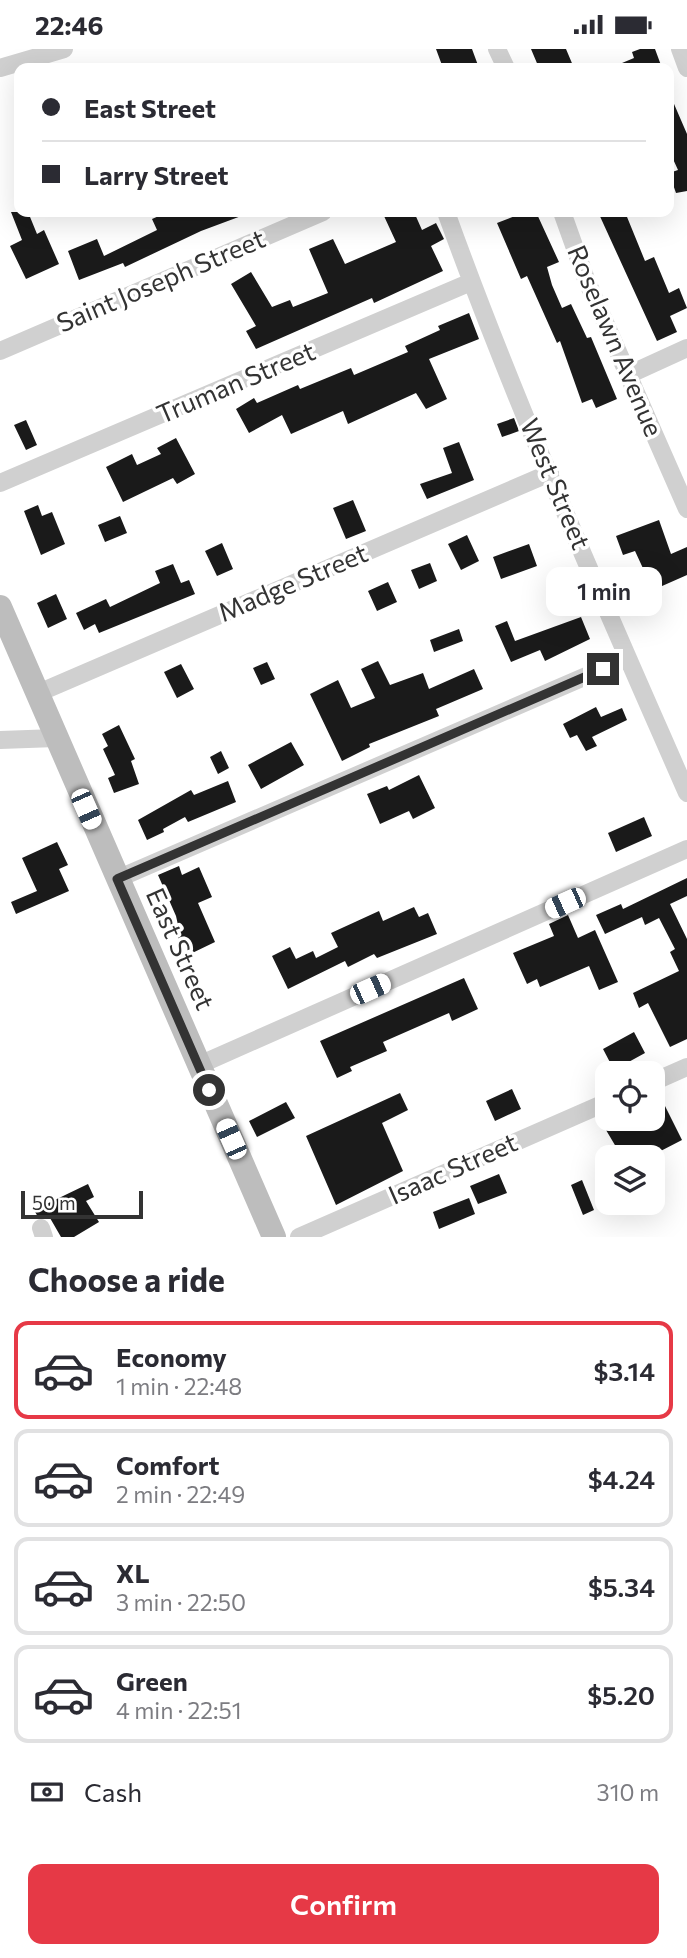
<!DOCTYPE html>
<meta charset="utf-8">
<style>
:root{--surface:#fff;--page:#f7f7f7;--text:#2b2b33;--muted:#7c7c81;--line:#e1e1e2;--accent:#e63946}
body{margin:0;font-family:Commissioner,sans-serif;background:var(--page);color:var(--text);height:100vh;display:flex;flex-direction:column;font-size:26px;white-space:nowrap}
*{box-sizing:border-box;margin:0}
p{font-size:23px;color:var(--muted)}
.icon{flex:none;width:38px;height:38px;fill:none;stroke:currentColor;stroke-width:2;stroke-linecap:round;stroke-linejoin:round}
.map{position:relative;height:1188px;overflow:hidden}
.panel{display:flex;flex-direction:column;background:var(--surface);flex:1}
.panel>*{flex:none}
.top-card{position:absolute;left:14px;top:14px;width:660px;height:154px;border-radius:14px;box-shadow:0 7px 28px #0002;display:grid;align-content:center;height:154px;padding:0 28px;background:var(--surface)}
.fabs{position:absolute;left:595px;top:1012px;display:grid;gap:14px}
.fabs a{display:grid;place-items:center;width:70px;height:70px;border-radius:14px;background:var(--surface);box-shadow:0 7px 28px #0002;font-size:35px}
.scale{position:absolute;left:21px;bottom:18px;width:122px;box-sizing:border-box;padding-left:7px;border:4px solid #333;border-top:0;font-size:19px;line-height:24px;white-space:nowrap;color:#333;-webkit-text-stroke:5px #fff;paint-order:stroke}
.end{position:absolute;width:32px;height:32px;margin:-16px;border:9px solid #333;background:#fff;box-shadow:0 0 0 4px #fff}
.from{border-radius:50%}
.bubble{position:absolute;height:49px;border-radius:14px;background:var(--surface);box-shadow:0 7px 28px #0002;font-size:23px;font-weight:600;line-height:49px;text-align:center}
.car{position:absolute;width:21px;height:42px;margin:-21px -10px;border-radius:9px;box-shadow:0 0 5px 2px #0007;background:linear-gradient(#fff 24%,#345 0 40%,#fff 0 76%,#345 0 86%,#fff 0)}
.top-card b{display:flex;align-items:center;gap:24px;height:66px;font-size:26px}
.top-card b+b{border-top:2px solid var(--line)}
.top-card i{width:18px;height:18px;background:var(--text)}
ul{padding:0;list-style:none}
li{display:flex;align-items:center;gap:21px;height:98px;margin:0 14px 10px;padding:0 14px;border:4px solid var(--line);border-radius:14px}
li div{flex:1}
li b{display:block;font-size:26px}
li em{font-style:normal;font-weight:600}
li.current{border-color:var(--accent)}
li>.icon{width:63px;height:63px;stroke-width:1.5}
h2{padding:0 28px;font-size:32px;line-height:84px}
.pay{display:flex;align-items:center;gap:18px;height:77px;padding:0 28px;font-size:26px}
.pay p{margin-inline-start:auto}
.primary-button{display:flex;gap:14px;margin-top:auto;padding:14px 28px}
.primary-button a{flex:1;height:80px;border-radius:14px;background:var(--accent);color:#fff;font-size:28px;font-weight:600;line-height:80px;text-align:center}
.status{display:flex;justify-content:space-between;align-items:center;height:49px;padding:0 35px;background:var(--surface);direction:ltr}
.status svg{height:19px;fill:currentColor}
.map>svg:first-child{display:block}
.building{fill:#1a1a1a}
.lines{fill:none;stroke-linecap:round;stroke-linejoin:round}
.street{stroke:#d0d0d0;stroke-width:18}
.secondary{stroke:#bdbdbd;stroke-width:24}
.route{stroke:#333;stroke-width:9}
.labels{text-anchor:middle;stroke-width:7;stroke-linejoin:round;paint-order:stroke}
.street-label{font-size:26px;fill:#333;stroke:#fff}
</style>
<div class="status"><b>22:46</b><svg viewBox="0 0 49 12"><path d="M0 12V9h3v3zM5 12V6h3v6zM10 12V3h3v9zM15 12V0h3v12zM26 1h20v11H26zM47 4h2v5h-2z"/></svg></div>
<div class="map">
<svg width="687" height="1188" viewBox="0 0 687 1188">
<rect width="100%" height="100%" fill="#fff"/>
<path class="building" d="M436,0H472L479,19H443Z
M531,0H566L574,19H539Z
M640,0H655L662,19H610L634,9L632,3Z
M668,41L687,85V142L676,144L669,124L678,121L668,99Z
M11,163H28L37,185L44,181L59,215L26,230L10,197L22,191Z
M168,163H252L201,182L125,218L123,214L79,231L68,202L97,190L104,207L157,181L152,170Z
M393,163H414L422,181L436,174L444,190L431,197L443,222L374,254L372,249L256,300L246,282L256,277L231,235L251,223L272,258L290,251L293,258L328,244L309,200L333,190L345,215L396,193L384,167Z
M513,163H536L559,213L547,218L552,236L562,259L571,255L587,289L591,288L617,350L596,359L592,350L582,354L560,292L557,294L527,227L521,230L497,174L515,167Z
M598,163H625L645,212L654,208L669,244L679,239L687,259L670,267L677,283L657,292Z
M469,264L479,290L429,310L447,350L426,360L416,344L348,375L343,362L291,385L282,366L249,384L236,360L254,349L257,354L298,336L300,340L351,319L354,326L408,303L405,297L440,281L438,277Z
M514,369L519,382L502,388L497,375Z
M26,371L37,396L26,401L14,376Z
M176,389L195,425L177,435L173,429L123,453L106,418L132,405L137,416L161,405L157,399Z
M459,393L474,431L427,450L420,435L452,424L443,399Z
M353,451L366,482L346,490L333,459Z
M38,456L42,467L52,463L65,495L41,506L24,462Z
M120,467L127,484L105,493L98,476Z
M659,471L671,505L687,498V526L653,541L635,502L623,506L616,487Z
M467,486L479,512L461,521L448,495Z
M222,494L233,520L217,527L205,502Z
M529,495L537,517L501,530L493,508Z
M430,514L437,532L419,540L411,521Z
M173,515L181,534L189,531L195,545L99,584L95,575L84,581L76,564L106,550L110,558L160,534L155,522Z
M388,533L397,553L377,562L368,542Z
M56,545L67,570L48,579L37,554Z
M581,568L590,590L545,612L540,601L511,613L495,577L507,572L515,592Z
M459,580L463,592L434,603L430,591Z
M378,612L390,636L423,624L429,640L474,620L483,640L436,660L439,667L369,695L370,698L342,712L310,645L338,631L351,659L375,649L361,620Z
M267,613L275,630L261,636L253,619Z
M181,615L194,640L177,649L164,623Z
M596,658L601,668L622,659L627,671L592,688L597,697L586,702L577,686L570,689L563,675Z
M119,676L135,710L131,712L139,735L114,744L108,729L115,726L103,700L108,697L102,685Z
M291,693L304,716L261,740L248,716Z
M221,702L229,719L218,725L210,708Z
M419,726L435,759L413,770L409,762L380,775L367,745L387,737L389,741Z
M228,732L236,753L188,773L185,768L163,780L164,783L147,791L138,771L191,741L194,746Z
M644,768L652,787L616,803L608,784Z
M57,793L68,816L59,820L69,842L16,865L11,853L37,842L22,809Z
M179,817L182,826L199,818L212,848L198,854L215,893L186,907L173,878L178,876L176,867L158,826Z
M687,829V847L670,855L687,890V990L670,998L648,954L639,959L633,944L679,922L670,903L675,900L659,869L645,876L642,868L605,885L596,866L621,855L623,860Z
M414,858L419,868L428,864L437,885L377,909L374,905L348,918L345,912L288,940L272,907L290,898L296,910L313,902L316,909L338,898L331,884L379,862L383,872Z
M568,866L578,889L595,881L618,933L599,941L589,917L540,938L537,930L527,935L513,904L554,887L549,875Z
M464,929L478,960L452,972L449,964L383,993L387,1002L350,1018L352,1022L337,1029L320,992Z
M634,983L645,1004L614,1021L603,1000Z
M512,1040L521,1060L495,1072L486,1052Z
M400,1044L408,1061L382,1074L403,1122L336,1156L306,1087Z
M662,1051L682,1091L649,1108H622L606,1081L627,1069H653V1056Z
M286,1053L295,1069L257,1088L249,1072Z
M499,1125L507,1144L478,1155L470,1137Z
M582,1131L594,1161L583,1166L571,1136Z
M88,1135L94,1148L86,1152L99,1173L74,1188H61L50,1169L38,1168L34,1161Z
M469,1149L475,1165L439,1180L433,1163Z"/>
<g class="lines">
<path class="street" d="M497,0L506,19
M680,0L687,19
M0,19L64,0
M446,163C517,360 603,552 687,744
M562,163L586,230L687,460
M0,302L323,163
M628,326L687,299
M0,434L471,233
M36,645L550,424
M0,691L56,689
M117,830L628,609
M199,1016L687,800
M653,1033L687,1018
M41,1179L44,1188
M299,1188L607,1053"/>
<path class="secondary" d="M0,558L274,1188"/>
</g>
<g class="lines">
<path class="route" d="M209,1041L117,830L603,620"/>
</g>
<g class="labels">
<g class="street-label">
<text transform="translate(161 232) rotate(-23)" y="9">Saint Joseph Street</text>
<text transform="translate(615 292) rotate(67)" y="9">Roselawn Avenue</text>
<text transform="translate(236 334) rotate(-23)" y="9">Truman Street</text>
<text transform="translate(555 435) rotate(67)" y="9">West Street</text>
<text transform="translate(293 534) rotate(-23)" y="9">Madge Street</text>
<text transform="translate(180 900) rotate(66)" y="9">East Street</text>
<text transform="translate(453 1120) rotate(-24)" y="9">Isaac Street</text>
</g>
</g>
</svg>
<div class="fabs">
<a><svg class="icon" aria-label="locate" viewBox="0 0 24 24"><circle cx="12" cy="12" r="6"/><path d="M12 2v4M12 18v4M2 12h4M18 12h4"/></svg></a>
<a><svg class="icon" aria-label="layers" viewBox="0 0 24 24"><path d="M12 4l9 5-9 5-9-5zM3 14l9 5 9-5"/></svg></a>
</div>
<div class="scale">50 m</div>
<i class="end from" style="left:209px;top:1041px"></i>
<i class="end" style="left:603px;top:620px"></i>
<div class="bubble" style="left:546px;top:518px;width:116px">1 min</div>
<i class="car" style="left:86px;top:760px;rotate:156deg"></i>
<i class="car" style="left:565px;top:854px;rotate:246deg"></i>
<i class="car" style="left:370px;top:940px;rotate:66deg"></i>
<i class="car" style="left:231px;top:1090px;rotate:336deg"></i>
<div class="top-card">
<b><i class="from"></i>East Street</b>
<b><i></i>Larry Street</b>
</div>
</div>
<section class="panel">
<h2>Choose a ride</h2>
<ul>
<li class="current"><svg class="icon" aria-label="car" viewBox="0 0 24 24"><path d="M5 17H2v-5l4-1 3-4h7l3 4 3 1v5h-3M9 17h6M6 11h13"/><circle cx="7" cy="17" r="2"/><circle cx="17" cy="17" r="2"/></svg><div><b>Economy</b><p>1 min · 22:48</p></div><em>$3.14</em></li>
<li><svg class="icon" aria-label="car" viewBox="0 0 24 24"><path d="M5 17H2v-5l4-1 3-4h7l3 4 3 1v5h-3M9 17h6M6 11h13"/><circle cx="7" cy="17" r="2"/><circle cx="17" cy="17" r="2"/></svg><div><b>Comfort</b><p>2 min · 22:49</p></div><em>$4.24</em></li>
<li><svg class="icon" aria-label="car" viewBox="0 0 24 24"><path d="M5 17H2v-5l4-1 3-4h7l3 4 3 1v5h-3M9 17h6M6 11h13"/><circle cx="7" cy="17" r="2"/><circle cx="17" cy="17" r="2"/></svg><div><b>XL</b><p>3 min · 22:50</p></div><em>$5.34</em></li>
<li><svg class="icon" aria-label="car" viewBox="0 0 24 24"><path d="M5 17H2v-5l4-1 3-4h7l3 4 3 1v5h-3M9 17h6M6 11h13"/><circle cx="7" cy="17" r="2"/><circle cx="17" cy="17" r="2"/></svg><div><b>Green</b><p>4 min · 22:51</p></div><em>$5.20</em></li>
</ul>
<div class="pay"><svg class="icon" aria-label="cash" viewBox="0 0 24 24"><path d="M3 7h18v10H3z"/><circle cx="12" cy="12" r="2"/></svg>Cash<p>310 m</p></div>
<div class="primary-button"><a>Confirm</a></div>
</section>
